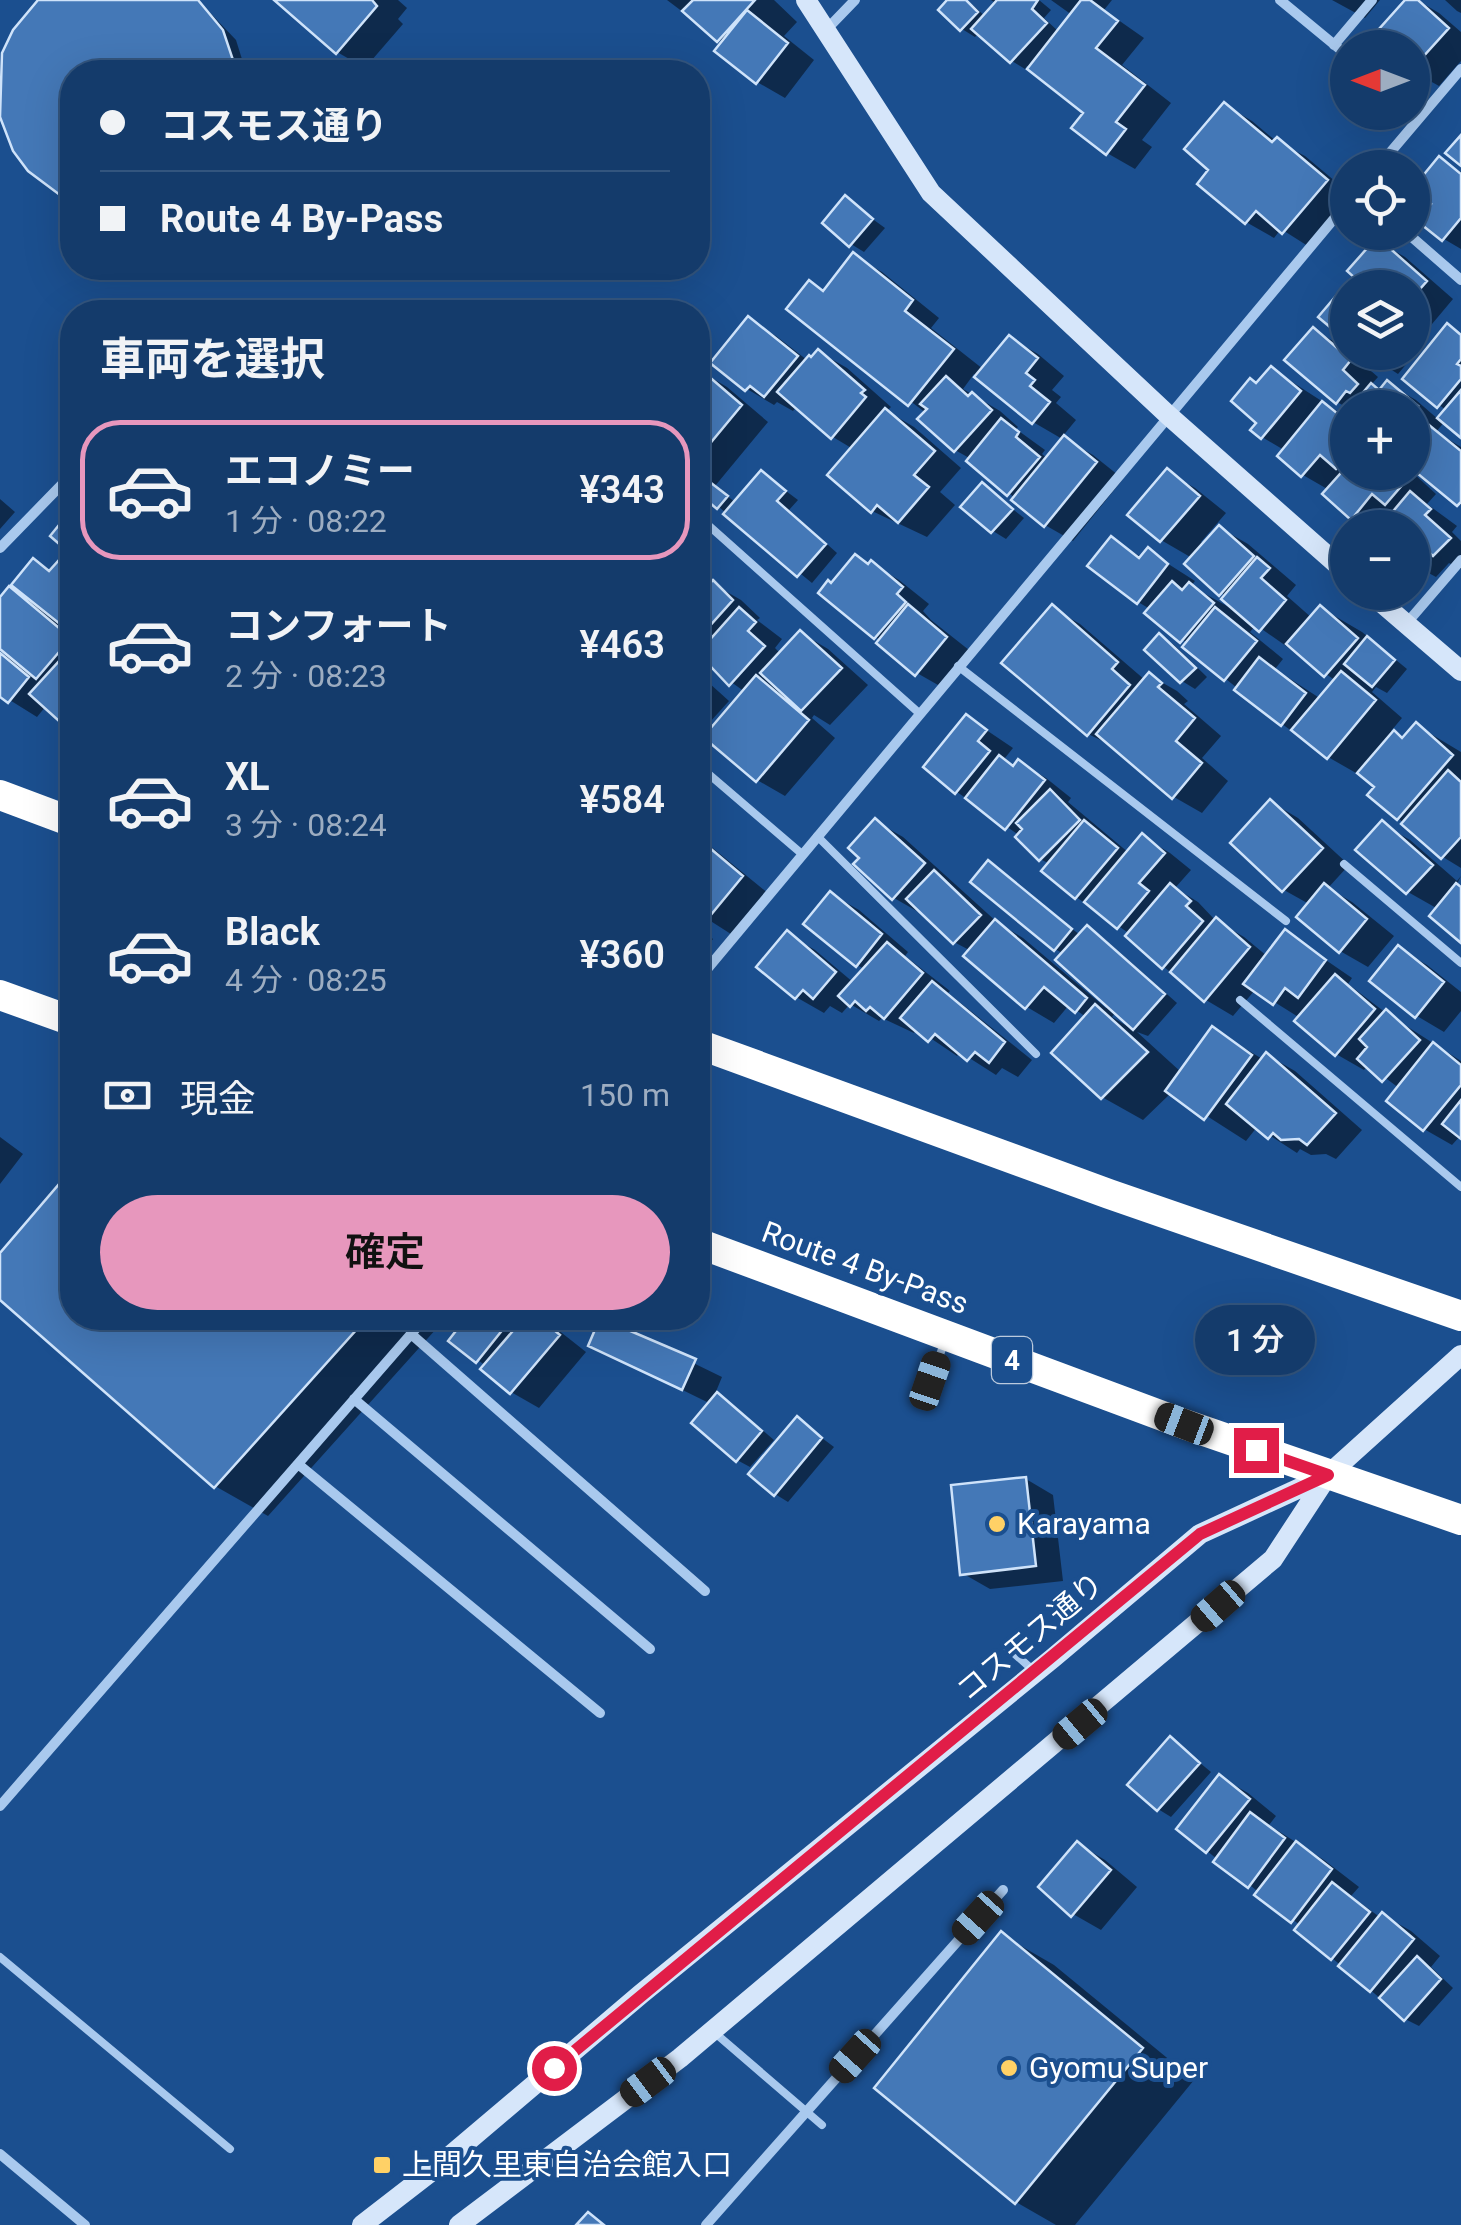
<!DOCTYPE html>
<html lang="ja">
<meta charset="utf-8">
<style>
:root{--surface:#143b6b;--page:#214673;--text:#f1f3f6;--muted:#9dadc1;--line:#33557e;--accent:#e797bd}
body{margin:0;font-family:Roboto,"Noto Sans JP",sans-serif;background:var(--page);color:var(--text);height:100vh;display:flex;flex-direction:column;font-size:38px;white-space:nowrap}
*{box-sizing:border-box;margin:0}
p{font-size:32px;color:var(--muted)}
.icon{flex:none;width:55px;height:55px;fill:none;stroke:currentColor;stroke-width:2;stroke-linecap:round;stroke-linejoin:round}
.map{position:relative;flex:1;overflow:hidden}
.side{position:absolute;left:60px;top:300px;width:650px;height:1030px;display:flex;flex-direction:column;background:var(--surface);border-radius:40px;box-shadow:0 10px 40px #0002,0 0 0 2px var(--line)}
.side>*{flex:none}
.banner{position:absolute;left:60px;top:60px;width:650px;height:220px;border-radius:40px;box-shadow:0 10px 40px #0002,0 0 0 2px var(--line);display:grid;align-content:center;height:220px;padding:0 40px;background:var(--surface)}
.needle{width:65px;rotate:270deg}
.tools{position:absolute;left:1330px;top:30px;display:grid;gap:20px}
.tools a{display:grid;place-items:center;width:100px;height:100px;border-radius:50%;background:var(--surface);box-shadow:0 10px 40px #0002,0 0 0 2px var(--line);font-size:50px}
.end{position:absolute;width:45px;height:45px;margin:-22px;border:12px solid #e11d48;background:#fff;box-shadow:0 0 0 5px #fff}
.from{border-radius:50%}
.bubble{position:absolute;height:70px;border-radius:35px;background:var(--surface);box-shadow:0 10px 40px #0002,0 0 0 2px var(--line);font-size:32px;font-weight:600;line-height:70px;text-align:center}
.car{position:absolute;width:30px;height:60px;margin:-30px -15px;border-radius:12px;box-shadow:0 0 8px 2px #0007;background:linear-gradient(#222 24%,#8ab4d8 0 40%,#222 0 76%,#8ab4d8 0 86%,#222 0)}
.banner b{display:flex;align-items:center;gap:35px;height:95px;font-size:38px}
.banner b+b{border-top:2px solid var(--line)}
.banner i{width:25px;height:25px;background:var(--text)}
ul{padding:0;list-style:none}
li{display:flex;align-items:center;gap:30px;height:140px;margin:0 20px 15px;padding:0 20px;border:5px solid transparent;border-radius:40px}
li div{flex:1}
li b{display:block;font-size:38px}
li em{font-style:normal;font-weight:600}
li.current{border-color:var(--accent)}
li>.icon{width:90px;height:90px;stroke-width:1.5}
h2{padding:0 40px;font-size:45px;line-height:120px}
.pay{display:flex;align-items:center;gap:25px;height:110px;padding:0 40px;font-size:38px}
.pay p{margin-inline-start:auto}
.primary-button{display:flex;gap:20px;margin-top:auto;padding:20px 40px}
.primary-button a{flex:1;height:115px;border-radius:60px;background:var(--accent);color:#111;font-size:40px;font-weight:600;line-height:115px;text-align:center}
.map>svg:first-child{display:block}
.shadow{fill:#0007;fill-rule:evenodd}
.building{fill:#4478b7;stroke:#cfe3fa;stroke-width:2.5}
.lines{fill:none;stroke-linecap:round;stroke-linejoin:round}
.lane{stroke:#a9c9ee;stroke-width:8}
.street{stroke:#a9c9ee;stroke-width:10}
.secondary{stroke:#d6e6fa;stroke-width:20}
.highway{stroke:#fff;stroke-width:30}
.route{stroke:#e11d48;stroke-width:12}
.poi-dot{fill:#ffd166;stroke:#1b4f8f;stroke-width:4}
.labels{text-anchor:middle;stroke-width:8;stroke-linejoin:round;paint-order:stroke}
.shield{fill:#1b4f8f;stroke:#bbcadd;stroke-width:2.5}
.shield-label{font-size:28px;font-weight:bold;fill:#fff}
.street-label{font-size:30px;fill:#fff;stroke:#1b4f8f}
.poi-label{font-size:30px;fill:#fff;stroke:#1b4f8f;text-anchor:start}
</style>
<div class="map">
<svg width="1461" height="2225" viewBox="0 0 1461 2225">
<rect width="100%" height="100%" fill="#1b4f8f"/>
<path class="shadow" d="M44,0H198L236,40L246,72H72V201L29,170L5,127L0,78L5,54Z
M277,0H398L407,8L398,19L403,24L365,68L337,52Z
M667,0H774L797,22L784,36L814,60L785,98L757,82L724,43Z
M951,0H967L986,17L997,4L991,0H1039L1051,10L1044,18L1059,32L1072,15L1051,0H1112L1104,10L1144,38L1122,65L1171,103L1142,140L1152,147L1135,169L1107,153L1086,112L1027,66L1025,69L1012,61L979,33L975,37L962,29Z
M1332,0H1380L1365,18Z
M1408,0H1417L1439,13L1461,32V61L1439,86L1412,71Z
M1445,0H1461V13L1457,11Z
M1225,105L1252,121L1276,141L1305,156L1348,192V205L1311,248L1281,229L1274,238L1246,222L1212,170Z
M1440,159L1461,172V249L1444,239L1435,203Z
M845,199L885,228L864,252L851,244Z
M1377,241L1405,257L1453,299L1427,330L1412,321V288Z
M854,256L882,272L939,318L931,328L983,369L1010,338L1038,354L1064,376L1052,390L1061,397L1056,403L1076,420L1062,437L1093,455L1123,479L1073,541L1045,525L971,459L955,450L926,413L789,309L810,283L826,292ZM974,374L1033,422L1064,440L1048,459L1042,454L1045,450L1016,429L1018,427L1000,411L963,389Z
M748,320L776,336L807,360L819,352L847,368L891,407L887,411L914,427L961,468L940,492L955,505L927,537L872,511L853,449L833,437L797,406L793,411L777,402L774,405L747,389Z
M1448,326L1461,334V435L1445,421L1436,432L1461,447V505L1412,465V408H1348L1337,402L1314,330L1342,346L1378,377L1370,386L1381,392L1388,384L1416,400L1439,420L1447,411L1405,378Z
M1412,335L1423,344L1398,374L1364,352H1412Z
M1272,369L1348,418V472H1412L1436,494L1427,504L1457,526L1452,532L1461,541V569L1449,563L1436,577L1412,564V528H1369L1352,518L1329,490L1303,475L1284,450L1262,437L1258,385Z
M700,371L727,387L768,422L715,486L736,503L762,473L798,500L789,510L837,553L812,583L698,490Z
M1167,472L1195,488L1226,513L1201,542L1205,545L1220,528L1248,544L1296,585L1287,596L1312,618L1321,608L1362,632L1407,669L1387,693L1376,687L1372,692L1402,718L1391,731L1405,739L1416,725L1461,752V868L1443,857L1398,818L1377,786L1358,770L1356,773L1328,757L1282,724L1186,647L1188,644L1150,609L1138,602L1112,540L1143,558L1148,551L1195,581L1191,586L1234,610L1235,608L1192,558L1161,540ZM1256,625L1336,681L1321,699L1275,669L1283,659L1250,632Z
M982,485L1024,518L1006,539L993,531Z
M0,499L15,512L0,529Z
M698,548L712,561L698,577Z
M34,561L51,571L59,564L72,571V630L67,626L65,629L72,635V726L46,706L37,717L0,694V653L13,660L15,658L0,645V601L10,589L30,601Z
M872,564L899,580L929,604L923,611L931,620L974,654L945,689L917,673L876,637L833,585Z
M698,582L708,589L713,584L741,600L760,618L757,620L782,639L775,648L781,654L801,633L828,649L868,685L830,725L814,715L812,718L835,738L785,796L757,780L745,692L698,658Z
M1052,608L1080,624L1145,680L1149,675L1177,691L1188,701L1184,704L1221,736L1202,758L1228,781L1202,813L1174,797L1117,748L1088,734Z
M1159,637L1173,644L1207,677L1195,689L1182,681L1147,650Z
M698,673L729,701L700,733L698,731Z
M967,717L1013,748L1005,758L1015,767L1019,762L1046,778L1071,798L1068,802L1129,853L1143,837L1170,853L1191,870L1175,888L1198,902L1215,920L1244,937L1267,956L1285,932L1352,978L1348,984L1386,1013L1461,1061V1135L1452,1145L1424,1129L1399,1088L1368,1065L1364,1070L1336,1054L1300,1018L1255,990L1233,1016L1206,1000L1164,967L1130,934L1076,897L1050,864L1040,859L1020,836L957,792Z
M1271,802L1298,818L1349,865L1328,888L1352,902L1394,936L1368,967L1340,951L1309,904L1284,890Z
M698,807L707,815L698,826Z
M875,821L903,837L998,923L1023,938L1106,1008L1109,1005L1064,954L1055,949L988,863L1080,935L1087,928L1100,935L1177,1003L1148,1036L1137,1032L1181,1072L1213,1029L1264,1060L1267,1055L1295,1071L1362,1130L1336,1159L1326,1154L1311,1155L1300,1149L1297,1153L1257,1127L1246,1141L1171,1093L1143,1120L1102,1097L1086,1017L1069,1005L1054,1023L1027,1007L971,951L954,942L923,912L922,914L894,898L856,864ZM1116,1012L1132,1029L1112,1017Z
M1382,824L1410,840L1457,881L1461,876L1456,886L1461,889V940L1438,909L1408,892L1359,850Z
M698,836L769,894L734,936L698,913Z
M831,894L859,910L908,952L905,956L950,991L948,993L1032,1060L1018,1077L1002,1068L996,1075L960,1052L957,1056L917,1029L914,1033L882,1018L879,1021L850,1004L842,1013L830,1006L824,1013L796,997L787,934L815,950L854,983L866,970L857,965Z
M698,926L713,939L704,950L698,946Z
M1399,949L1427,965L1461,992V1011L1444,1032L1417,1016Z
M0,1137L23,1154L0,1184Z
M72,1173V1318H446L268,1516L215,1486L0,1297V1257Z
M469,1318H552L548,1322L586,1352L539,1408L511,1392L486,1366L451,1340Z
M603,1319L722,1377L715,1394L731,1403L774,1440L750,1467L737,1460L711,1404L591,1345Z
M798,1420L834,1447L788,1502L775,1494Z
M1026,1479L1053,1495L1063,1581L990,1589L962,1573Z
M1171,1739L1211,1772L1171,1817L1158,1809Z
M1220,1777L1248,1793L1276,1816L1269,1825L1324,1860L1359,1887L1351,1896L1381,1918L1383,1915L1411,1931L1440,1956L1431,1967L1453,1988L1419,2026L1405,2019L1332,1958L1301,1926L1207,1851Z
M1078,1844L1105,1860L1137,1887L1101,1930L1073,1914Z
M1002,1935L1054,1965L1194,2080L1075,2225H1056L1016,2202L878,2088Z"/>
<path class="building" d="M38,0H198L223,30L237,72H72V203L68,201L28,171L13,151L0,117L2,53L13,30Z
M274,0H372L377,6L336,54Z
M693,0H755L717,42L682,11Z
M947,0H966L978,12L960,31L938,10Z
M997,0H1038L1032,9L1047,23L1010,63L971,29Z
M1081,0H1090L1118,21L1096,48L1145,85L1116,122L1126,129L1106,155L1071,128L1083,113L1027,69Z
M1405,0H1418L1449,28L1412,69V48H1382L1371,38Z
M747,10L788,43L756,84L714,51Z
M1224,102L1272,142L1277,137L1328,180L1282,234L1256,211L1245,224L1197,184L1208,170L1184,149Z
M1461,135V166L1445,153Z
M1439,156L1461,174V218L1442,241L1417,221L1431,204L1412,189Z
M845,195L873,219L849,247L822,223Z
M1377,237L1427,281L1412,298V288H1366L1347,271Z
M853,252L913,300L905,311L954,349L908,406L786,309L809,280L823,291Z
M1346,284L1350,288H1348V342L1318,317Z
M748,316L798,356L764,397L750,386L745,391L710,363Z
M1447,323L1461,335V359L1457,364L1461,366V379L1437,408L1402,379Z
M1313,327L1351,360L1343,370L1358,384L1350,393L1346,391L1336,404L1284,360Z
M1009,335L1038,358L1026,373L1035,380L1030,386L1050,402L1032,424L974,377Z
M818,349L865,390L861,393L866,397L831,439L777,392L809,355L811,357Z
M1271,366L1301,391L1261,439L1250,430L1256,423L1231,401L1250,378L1256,383Z
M699,368L742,405L698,458V370Z
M946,376L968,396L972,392L992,410L954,452L917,419L927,409L920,404Z
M1387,380L1418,406L1412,411V408H1350L1371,383L1379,390Z
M1461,390V438L1437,418Z
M1322,401L1348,422V456L1336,469L1320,455L1301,477L1277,456Z
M885,408L935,451L914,475L929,487L898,523L877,505L871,513L827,475Z
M1001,418L1019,432L1016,437L1040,457L1007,496L966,461Z
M1429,425L1461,451V502L1457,506L1412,469V446Z
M1064,435L1097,462L1044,527L1011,500Z
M1348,465V472H1406L1410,476L1385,505L1372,494L1351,520L1322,494Z
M1167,468L1200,496L1160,542L1127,515Z
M761,470L786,491L777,501L826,544L797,577L723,514Z
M702,476L728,496L717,509L698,493V482Z
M982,482L1013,509L991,533L960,507Z
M1410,491L1431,509L1425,515L1451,538L1433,556L1422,546L1412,557V528H1379Z
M72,509V555L50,536Z
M1219,525L1254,556L1219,596L1184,564Z
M1111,536L1139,558L1148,547L1168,564L1137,604L1087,566Z
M855,554L868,564L871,560L903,587L897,594L906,602L874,639L818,593L828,580L831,583Z
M1257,557L1270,568L1261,578L1286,600L1259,632L1221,599Z
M33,558L49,571L59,560L72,571V619L65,628L11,585Z
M713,580L733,600L698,639V582L705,589Z
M1172,581L1182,590L1189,582L1214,603L1180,643L1144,613Z
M9,586L71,638L36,679L0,649V597Z
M908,604L947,637L915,676L876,643Z
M1052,604L1118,662L1112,669L1130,685L1087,736L1001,663Z
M1320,605L1358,638L1324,677L1286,644Z
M739,607L756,622L748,631L765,646L729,686L698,653Z
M1215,607L1257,641L1224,681L1182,647Z
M800,630L842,668L801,711L760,673Z
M1159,633L1196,668L1180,683L1144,650Z
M1367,636L1395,660L1372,687L1344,664Z
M71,648L72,707L59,721L29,694Z
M0,653L29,677L8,703L0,697Z
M1259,657L1306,693L1281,726L1234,690Z
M1341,671L1376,700L1327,759L1291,730Z
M1149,672L1162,683L1158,687L1195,718L1176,741L1202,763L1172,799L1096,734Z
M756,675L809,720L756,782L703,737Z
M966,714L987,730L978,741L990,751L955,794L923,767Z
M1416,722L1453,755L1397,820L1367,795L1374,787L1357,773L1394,730L1402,738Z
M999,755L1013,766L1018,759L1045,780L1005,830L965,798Z
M1448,770L1461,782V837L1441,859L1401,824Z
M1050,789L1080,820L1039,861L1015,837L1022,829L1016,823Z
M1270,799L1323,848L1282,892L1230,843Z
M875,818L925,863L892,900L853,864L859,858L848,848Z
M1084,820L1118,848L1075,899L1041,871Z
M1382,820L1433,865L1406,894L1355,850Z
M1142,833L1165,853L1139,883L1149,891L1117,929L1084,902Z
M698,838L743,876L705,922L698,916Z
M988,860L1072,929L1054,951L970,882Z
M934,870L981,915L953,944L906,899Z
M1170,883L1191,901L1186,906L1203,921L1162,969L1125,936Z
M1324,883L1367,919L1339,953L1296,917Z
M1456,883L1461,887V943L1429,916Z
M830,891L882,934L856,967L803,924Z
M1216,917L1250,947L1204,1002L1170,972Z
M995,919L1087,998L1075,1013L1044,987L1025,1009L963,956Z
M1087,925L1165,994L1133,1030L1055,960Z
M1285,929L1326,960L1298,998L1285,988L1273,1005L1243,984Z
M787,930L836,972L813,999L803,990L795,999L756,967Z
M887,942L923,973L884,1019L870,1007L866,1011L855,1001L850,1007L838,996Z
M1398,945L1444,982L1415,1018L1369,981Z
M1335,974L1375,1009L1335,1056L1294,1021Z
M932,981L1005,1042L989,1063L975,1052L967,1061L935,1034L928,1042L900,1018Z
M1095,1004L1148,1052L1101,1099L1051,1053Z
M1386,1009L1420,1040L1382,1082L1357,1059L1367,1047L1359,1039Z
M1212,1026L1252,1055L1204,1120L1165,1091Z
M1433,1042L1461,1065V1085L1423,1131L1386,1101Z
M1266,1052L1336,1113L1307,1145L1299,1139L1281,1140L1273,1133L1268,1139L1226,1104Z
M1461,1100V1139L1442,1124Z
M72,1169V1318H367L214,1488L0,1300V1253Z
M466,1318H512L476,1363L448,1341Z
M524,1318H540L560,1335L510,1394L480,1369Z
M600,1318L696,1359L682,1390L588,1346Z
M717,1392L762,1431L736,1462L691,1423Z
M797,1416L822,1438L774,1496L748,1474Z
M1026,1477L1036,1566L960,1575L951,1485Z
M1170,1736L1200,1763L1157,1811L1127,1785Z
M1219,1774L1250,1799L1206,1853L1176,1829Z
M1250,1812L1285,1838L1248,1888L1213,1862Z
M1077,1841L1111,1870L1071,1917L1038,1887Z
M1296,1841L1332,1869L1291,1923L1254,1895Z
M1332,1882L1370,1912L1331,1960L1294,1930Z
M1382,1912L1414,1939L1370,1992L1338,1966Z
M1001,1931L1143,2048L1015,2204L874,2088Z
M1417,1956L1441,1979L1404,2021L1379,1998Z
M588,2212L604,2225H576Z"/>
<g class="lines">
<path class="lane" d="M698,516L919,713
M958,666L1286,921
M698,765L802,854
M817,836L1036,1054
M1344,864L1461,963
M1240,1000L1461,1187
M931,1381L944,1343
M1007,1647L1034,1671
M0,1957L230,2149
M715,2033L822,2125"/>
<path class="street" d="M1280,0L1348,56
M827,29L855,0
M1334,45L1372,0
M1377,168L1461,69
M1406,232L1461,280
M0,548L72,474
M1406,624L1461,560
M698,980L1348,202
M411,1334L705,1591
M354,1399L650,1649
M298,1464L600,1713
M0,1806L425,1318
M0,2154L85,2225
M706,2225L1003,1890"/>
<path class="secondary" d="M806,0L931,193L1168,415L1348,574
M1369,592L1461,671
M362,2225L437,2167L641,1994L1053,1658L1200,1534L1326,1476
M459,2225L680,2058L1273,1559L1328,1475L1461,1355"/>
<path class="highway" d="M0,795L72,822
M0,995L72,1021
M698,1044L1109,1194L1461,1316
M698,1243L1184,1424L1461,1520"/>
</g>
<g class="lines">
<path class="route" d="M554,2068L1200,1534L1328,1475L1256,1450"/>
</g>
<g class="poi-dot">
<circle cx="997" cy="1524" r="10"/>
<circle cx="1009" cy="2068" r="10"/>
<rect x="372" y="2155" width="20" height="20" rx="5"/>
</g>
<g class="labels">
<rect class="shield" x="992" y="1337" width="40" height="46" rx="8"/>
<g class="shield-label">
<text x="1012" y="1370">4</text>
</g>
<g class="street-label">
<text transform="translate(865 1268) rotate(20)" y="10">Route 4 By-Pass</text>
<text transform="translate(1030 1637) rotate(-40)" y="10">コスモス通り</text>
</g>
<g class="poi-label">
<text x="1017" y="1534">Karayama</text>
<text x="1029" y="2078">Gyomu Super</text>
<text x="402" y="2175">上間久里東自治会館入口</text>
</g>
</g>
</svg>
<div class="tools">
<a><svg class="needle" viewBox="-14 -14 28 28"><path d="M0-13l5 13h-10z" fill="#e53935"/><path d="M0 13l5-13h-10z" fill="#9dadc1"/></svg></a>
<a><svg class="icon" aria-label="locate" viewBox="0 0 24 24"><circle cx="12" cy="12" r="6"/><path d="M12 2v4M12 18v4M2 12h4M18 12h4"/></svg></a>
<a><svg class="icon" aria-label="layers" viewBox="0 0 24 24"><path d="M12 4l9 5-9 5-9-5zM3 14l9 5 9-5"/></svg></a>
<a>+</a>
<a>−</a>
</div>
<i class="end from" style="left:554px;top:2068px"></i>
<i class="end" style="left:1256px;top:1450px"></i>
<div class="bubble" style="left:1195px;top:1305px;width:120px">1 分</div>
<i class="car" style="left:930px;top:1381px;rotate:19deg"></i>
<i class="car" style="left:1184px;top:1424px;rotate:291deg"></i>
<i class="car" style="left:1218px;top:1606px;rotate:229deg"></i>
<i class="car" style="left:1080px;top:1724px;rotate:230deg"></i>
<i class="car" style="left:978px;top:1918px;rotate:222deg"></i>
<i class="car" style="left:855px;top:2056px;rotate:222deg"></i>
<i class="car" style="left:648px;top:2082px;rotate:233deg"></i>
<div class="banner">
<b><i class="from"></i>コスモス通り</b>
<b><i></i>Route 4 By-Pass</b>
</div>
<section class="side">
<h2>車両を選択</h2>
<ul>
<li class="current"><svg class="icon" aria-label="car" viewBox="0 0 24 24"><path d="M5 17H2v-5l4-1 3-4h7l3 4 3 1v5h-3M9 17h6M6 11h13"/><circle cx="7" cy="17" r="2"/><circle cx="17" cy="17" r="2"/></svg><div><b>エコノミー</b><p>1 分 · 08:22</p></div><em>¥343</em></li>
<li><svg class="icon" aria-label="car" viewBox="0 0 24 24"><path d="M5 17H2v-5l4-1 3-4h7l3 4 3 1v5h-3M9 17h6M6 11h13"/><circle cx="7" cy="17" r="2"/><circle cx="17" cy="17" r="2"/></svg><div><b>コンフォート</b><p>2 分 · 08:23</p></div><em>¥463</em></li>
<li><svg class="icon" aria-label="car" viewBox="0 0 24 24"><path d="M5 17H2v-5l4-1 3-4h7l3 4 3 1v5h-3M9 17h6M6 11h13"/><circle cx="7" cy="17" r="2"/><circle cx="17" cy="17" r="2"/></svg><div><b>XL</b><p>3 分 · 08:24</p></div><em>¥584</em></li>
<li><svg class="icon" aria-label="car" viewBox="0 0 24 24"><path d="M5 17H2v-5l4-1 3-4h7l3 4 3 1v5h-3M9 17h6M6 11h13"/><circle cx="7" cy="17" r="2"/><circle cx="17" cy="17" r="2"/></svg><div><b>Black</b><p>4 分 · 08:25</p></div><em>¥360</em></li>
</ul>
<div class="pay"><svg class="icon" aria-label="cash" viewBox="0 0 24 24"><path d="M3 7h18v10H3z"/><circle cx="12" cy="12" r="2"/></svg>現金<p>150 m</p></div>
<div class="primary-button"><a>確定</a></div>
</section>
</div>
